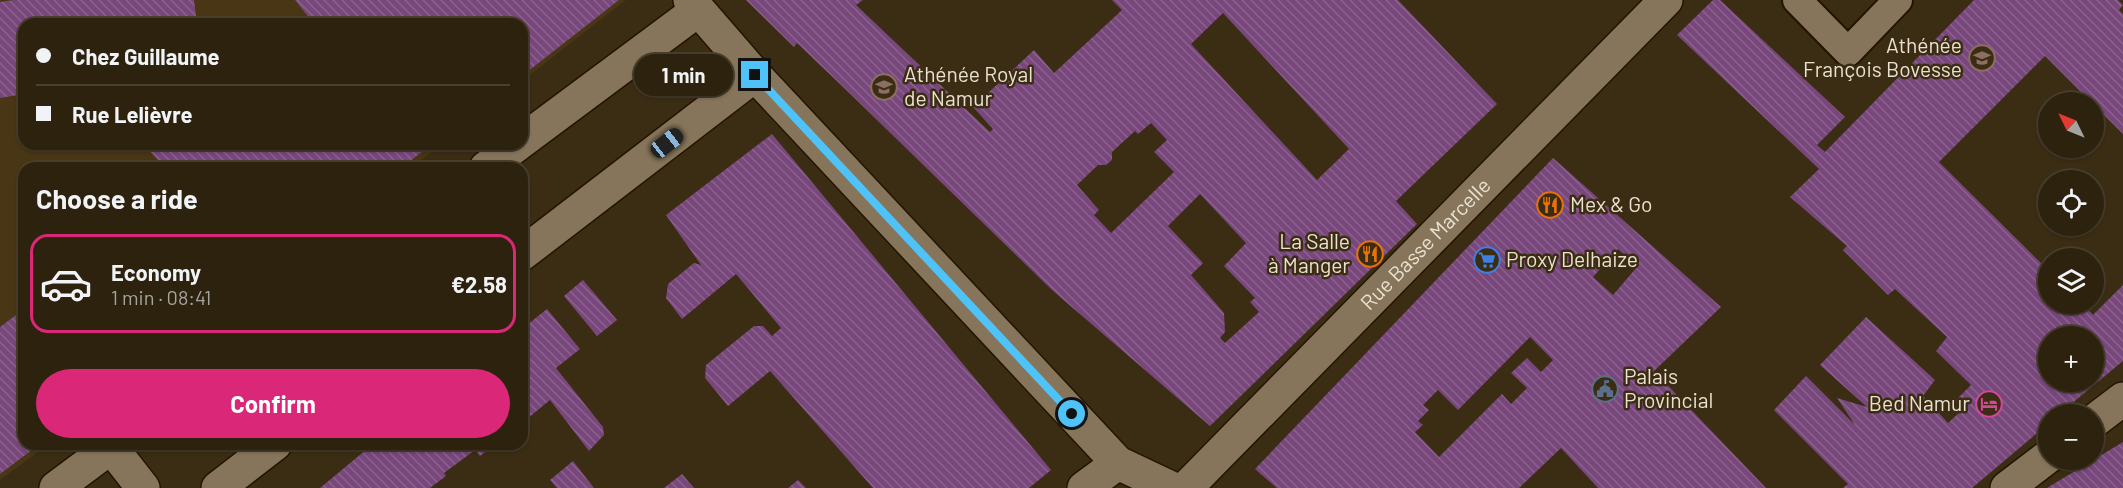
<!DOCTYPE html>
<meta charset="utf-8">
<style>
:root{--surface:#2c220e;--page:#382f1c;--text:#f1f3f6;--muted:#a6a49e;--line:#483f2e;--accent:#db2777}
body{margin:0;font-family:Barlow,sans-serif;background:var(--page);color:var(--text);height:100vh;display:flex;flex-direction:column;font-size:22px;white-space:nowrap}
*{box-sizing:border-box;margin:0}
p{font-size:20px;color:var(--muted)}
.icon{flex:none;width:33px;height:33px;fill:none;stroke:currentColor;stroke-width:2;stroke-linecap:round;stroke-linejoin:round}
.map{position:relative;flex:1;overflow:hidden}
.panel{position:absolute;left:18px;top:162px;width:510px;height:288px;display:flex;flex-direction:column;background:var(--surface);border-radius:18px;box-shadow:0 2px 4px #0004,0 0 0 2px var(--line)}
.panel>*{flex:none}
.hud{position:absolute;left:18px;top:18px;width:510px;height:132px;border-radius:18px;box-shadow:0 2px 4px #0004,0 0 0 2px var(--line);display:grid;align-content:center;height:132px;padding:0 18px;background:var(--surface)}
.needle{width:39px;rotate:313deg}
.tools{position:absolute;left:2038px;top:92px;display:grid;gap:12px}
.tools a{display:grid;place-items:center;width:66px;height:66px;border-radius:50%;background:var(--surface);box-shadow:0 2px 4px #0004,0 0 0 2px var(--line);font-size:30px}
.end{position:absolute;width:27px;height:27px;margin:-14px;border:8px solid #4fc3f7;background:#111;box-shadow:0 0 0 3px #111}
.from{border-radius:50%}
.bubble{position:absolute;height:42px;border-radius:21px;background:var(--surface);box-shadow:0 2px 4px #0004,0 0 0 2px var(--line);font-size:20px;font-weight:700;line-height:42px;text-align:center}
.car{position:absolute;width:18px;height:36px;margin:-18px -9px;border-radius:8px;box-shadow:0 0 4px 2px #0007;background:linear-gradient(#222 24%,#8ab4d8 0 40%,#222 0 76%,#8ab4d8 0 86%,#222 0)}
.hud b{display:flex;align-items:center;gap:21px;height:57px;font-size:22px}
.hud b+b{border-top:2px solid var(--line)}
.hud i{width:15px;height:15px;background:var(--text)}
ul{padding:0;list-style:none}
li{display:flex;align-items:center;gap:18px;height:99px;margin:0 12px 9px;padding:0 6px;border:3px solid var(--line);border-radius:18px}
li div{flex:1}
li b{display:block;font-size:22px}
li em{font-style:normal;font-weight:700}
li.on{border-color:var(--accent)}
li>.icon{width:54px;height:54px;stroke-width:1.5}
h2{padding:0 18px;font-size:27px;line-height:72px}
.action{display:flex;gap:12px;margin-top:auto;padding:12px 18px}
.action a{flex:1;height:69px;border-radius:36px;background:var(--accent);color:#fff;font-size:24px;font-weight:700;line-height:69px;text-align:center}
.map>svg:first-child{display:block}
.built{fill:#483614}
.building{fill:url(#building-back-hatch);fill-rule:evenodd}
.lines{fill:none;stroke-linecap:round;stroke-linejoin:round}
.service-casing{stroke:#221500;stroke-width:32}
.pedestrian-casing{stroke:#221500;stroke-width:36}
.minor-casing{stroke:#221500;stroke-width:36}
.service{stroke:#86755a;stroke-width:28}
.pedestrian{stroke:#86755a;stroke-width:33}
.minor{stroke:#86755a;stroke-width:33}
.route{stroke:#4fc3f7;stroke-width:8}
.labels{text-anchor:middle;stroke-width:5;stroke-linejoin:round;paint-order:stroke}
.poi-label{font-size:21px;fill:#eae1d1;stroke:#3b2d13;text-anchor:start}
.street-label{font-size:21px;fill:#eae1d1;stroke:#3b2d13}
</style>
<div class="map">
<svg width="2123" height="488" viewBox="0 0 2123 488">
<defs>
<pattern id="building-back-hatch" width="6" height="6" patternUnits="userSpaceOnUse" patternTransform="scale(1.5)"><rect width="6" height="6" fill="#78477c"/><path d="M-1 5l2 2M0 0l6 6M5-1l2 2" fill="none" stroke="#8b618e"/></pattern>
</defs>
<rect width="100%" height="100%" fill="#3b2d13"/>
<path class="built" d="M0,0H626L522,81V24H24V144H442L411,168H24V444H49L0,480Z"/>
<path class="building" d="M14,0H194L197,24H24V94L0,98V2Z
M295,0H619L527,72L522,66V24H314Z
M746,0H863L856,5L990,132L993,129L973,107L1034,50L1054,73L1122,10L1112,0H1398L1497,104L1396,201L1417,224L1210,426L1052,290L841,85L797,43L794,47ZM1223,13L1349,149L1317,180L1191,44ZM1151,123L1167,140L1154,152L1174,172L1111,233L1094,215L1099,210L1077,185L1098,165H1106L1112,160V152L1135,131L1138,134ZM1200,194L1246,243L1224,266L1255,298L1250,302L1259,312L1225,343L1220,338L1225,332L1224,313L1191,275L1203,263L1168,226Z
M1713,0H1720L1845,117L1817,145L1825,152L1974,0H2118L2123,5L2119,10L2123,14V134L2094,105V102H2091L2045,56L1939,162L2049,271V303H2082L2093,315L2123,285V361L2059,414H2049V423L1972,488H1843L1848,484L1774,410L1806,376L1855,425L1837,398L1867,407L1820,365L1866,317L1935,380L1923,396L1948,423L1963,409L1955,401L1971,385L1936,351L1947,337L1895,289L1888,295L1843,250L1847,246L1790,197L1819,169L1677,35ZM2049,336H2094V381H2049Z
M772,134L1051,470L1029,488H873L770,371L728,406L705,378L706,365L754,326H763L772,336L781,328L736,274L682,319L666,298L668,284L694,263L701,265L666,215Z
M143,144H167L174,151L184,144H432L401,168H158L156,165L160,162Z
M1553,158L1721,307L1654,371L1766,488H1598L1561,448L1519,488H1277L1255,469ZM1618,249L1637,267L1613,295L1593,277ZM1530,337L1553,360L1541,372L1527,358L1511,373L1527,388L1511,404L1502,394L1439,457L1415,432L1423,425L1418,421L1429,410L1423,405L1438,390L1458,410Z
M583,280L617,320L597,336L564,296Z
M24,309V444H40L0,474V327Z
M547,309L580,349L556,368L603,427L604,435L589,451L550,400L522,423V329Z
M2123,442V488H2047Z
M373,444H496L480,456L475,450L444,473L446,476L430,488H320Z
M573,461L594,488H557L550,480Z
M682,474L694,488H664Z
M798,480L806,488H788Z"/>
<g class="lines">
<g class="service-casing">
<path id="service" d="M1797,0L1848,52L1898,0"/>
</g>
<g class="pedestrian-casing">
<path id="pedestrian" d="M2094,421L2123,399
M2007,488L2049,456"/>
</g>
<g class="minor-casing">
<g id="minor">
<path d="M690,0L755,75L1118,463L1171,488"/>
<path d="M522,141L698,10"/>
<path d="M486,168L518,144"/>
<path d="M522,254L755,75"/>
<path d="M111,447L143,488"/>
<path d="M56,488L115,444"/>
<path d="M218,488L275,444"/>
<path d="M1084,488L1118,463"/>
<path id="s1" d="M1186,488L1666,0"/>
</g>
</g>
<use href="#service" class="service"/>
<use href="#pedestrian" class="pedestrian"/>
<use href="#minor" class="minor"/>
</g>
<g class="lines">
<path class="route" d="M755,75L1072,414"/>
</g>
<defs>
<g id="school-ring" transform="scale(1.35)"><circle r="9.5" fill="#3b2d13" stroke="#8d6e63" stroke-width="1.5"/><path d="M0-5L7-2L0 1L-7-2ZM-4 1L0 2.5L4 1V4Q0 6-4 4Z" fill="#8d6e63"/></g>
<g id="restaurant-ring" transform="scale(1.35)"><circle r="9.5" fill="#3b2d13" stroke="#e8710a" stroke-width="1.5"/><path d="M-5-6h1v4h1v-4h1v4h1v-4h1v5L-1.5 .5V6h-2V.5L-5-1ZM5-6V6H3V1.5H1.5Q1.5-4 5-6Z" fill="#e8710a"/></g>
<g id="supermarket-ring" transform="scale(1.35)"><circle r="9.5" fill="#3b2d13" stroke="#3f7fe0" stroke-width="1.5"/><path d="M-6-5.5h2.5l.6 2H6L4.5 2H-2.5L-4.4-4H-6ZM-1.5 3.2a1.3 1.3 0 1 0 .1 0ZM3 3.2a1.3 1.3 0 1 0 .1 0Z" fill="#3f7fe0"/></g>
<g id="civic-ring" transform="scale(1.35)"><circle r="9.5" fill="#3b2d13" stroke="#5c6f8a" stroke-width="1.5"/><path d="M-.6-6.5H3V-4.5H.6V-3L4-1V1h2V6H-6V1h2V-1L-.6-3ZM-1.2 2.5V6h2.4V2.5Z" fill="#5c6f8a"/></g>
<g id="hotel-ring" transform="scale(1.35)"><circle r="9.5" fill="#3b2d13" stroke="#d1479c" stroke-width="1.5"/><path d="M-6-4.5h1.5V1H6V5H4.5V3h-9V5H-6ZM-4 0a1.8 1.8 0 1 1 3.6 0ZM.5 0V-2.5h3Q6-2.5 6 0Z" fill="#d1479c"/></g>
</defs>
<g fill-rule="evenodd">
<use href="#school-ring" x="1982" y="58"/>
<use href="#school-ring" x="884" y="87"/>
<use href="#restaurant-ring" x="1550" y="205"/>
<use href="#restaurant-ring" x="1370" y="254"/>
<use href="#supermarket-ring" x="1487" y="260"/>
<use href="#civic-ring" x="1605" y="389"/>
<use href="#hotel-ring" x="1989" y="404"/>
</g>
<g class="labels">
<g class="poi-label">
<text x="1962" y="53" text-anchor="end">Athénée<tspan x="1962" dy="24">François Bovesse</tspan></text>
<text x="904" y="82">Athénée Royal<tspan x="904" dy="24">de Namur</tspan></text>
<text x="1570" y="212">Mex &amp; Go</text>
<text x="1350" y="249" text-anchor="end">La Salle<tspan x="1350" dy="24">à Manger</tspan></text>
<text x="1506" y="267">Proxy Delhaize</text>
<text x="1624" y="384">Palais<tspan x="1624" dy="24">Provincial</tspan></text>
<text x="1970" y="411" text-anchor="end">Bed Namur</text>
</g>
<g class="street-label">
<text dy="7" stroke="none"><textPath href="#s1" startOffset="342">Rue Basse Marcelle</textPath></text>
</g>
</g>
</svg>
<div class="tools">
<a><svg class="needle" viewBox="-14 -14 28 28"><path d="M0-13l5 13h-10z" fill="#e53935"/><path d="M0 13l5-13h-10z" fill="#a6a49e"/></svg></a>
<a><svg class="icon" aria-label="locate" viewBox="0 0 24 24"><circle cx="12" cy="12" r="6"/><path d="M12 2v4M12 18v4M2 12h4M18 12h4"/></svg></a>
<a><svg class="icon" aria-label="layers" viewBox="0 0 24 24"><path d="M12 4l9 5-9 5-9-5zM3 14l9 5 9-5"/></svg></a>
<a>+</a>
<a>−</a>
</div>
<i class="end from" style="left:1072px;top:414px"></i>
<i class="end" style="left:755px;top:75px"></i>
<div class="bubble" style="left:634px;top:54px;width:99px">1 min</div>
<i class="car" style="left:667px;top:143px;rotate:52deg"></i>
<div class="hud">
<b><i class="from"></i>Chez Guillaume</b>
<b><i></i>Rue Lelièvre</b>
</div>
<section class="panel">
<h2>Choose a ride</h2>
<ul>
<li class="on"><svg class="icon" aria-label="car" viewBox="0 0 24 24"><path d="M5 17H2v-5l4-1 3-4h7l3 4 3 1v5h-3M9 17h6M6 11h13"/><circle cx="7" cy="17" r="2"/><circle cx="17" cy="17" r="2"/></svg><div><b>Economy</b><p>1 min · 08:41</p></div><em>€2.58</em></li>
</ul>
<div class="action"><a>Confirm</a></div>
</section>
</div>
